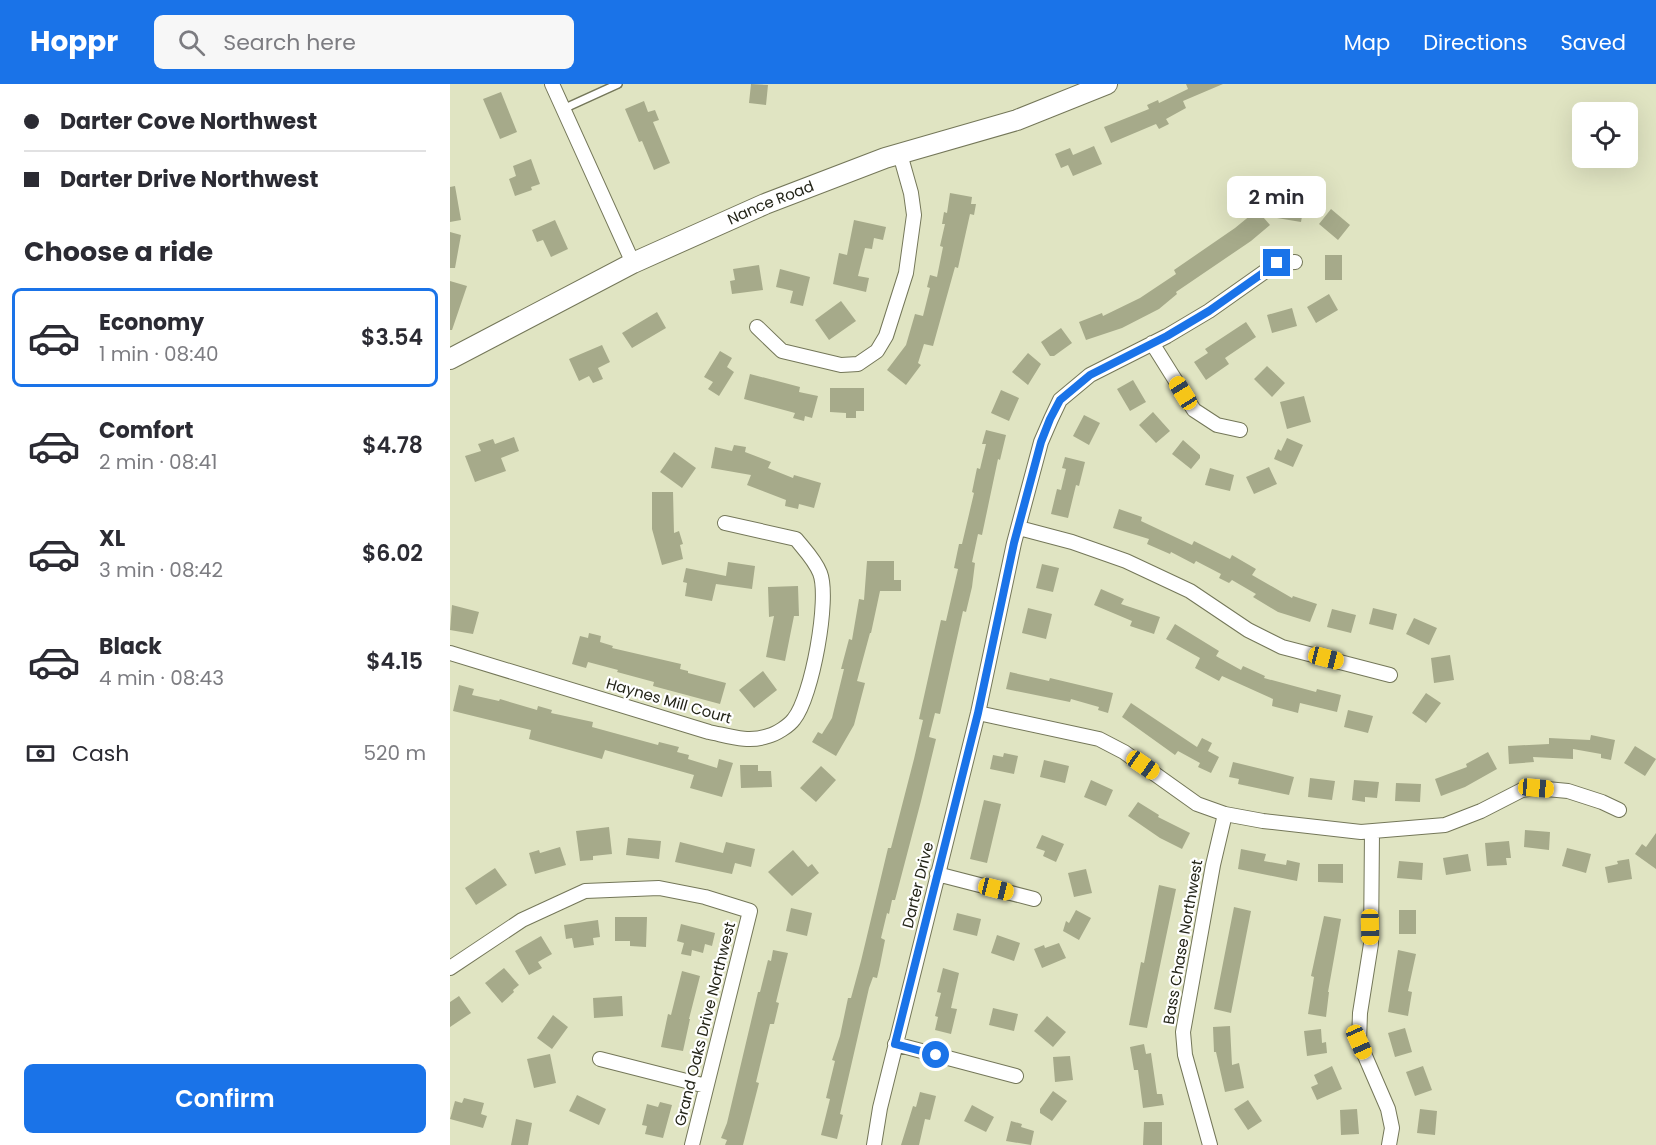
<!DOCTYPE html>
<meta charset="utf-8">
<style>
:root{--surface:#fff;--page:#f7f7f7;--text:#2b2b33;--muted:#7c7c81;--line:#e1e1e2;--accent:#1a73e8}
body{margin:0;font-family:Poppins,sans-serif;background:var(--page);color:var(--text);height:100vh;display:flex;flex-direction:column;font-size:22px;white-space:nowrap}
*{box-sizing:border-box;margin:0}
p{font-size:20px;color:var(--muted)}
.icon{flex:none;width:33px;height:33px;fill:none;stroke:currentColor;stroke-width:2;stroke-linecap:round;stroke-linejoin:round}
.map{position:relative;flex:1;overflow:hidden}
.side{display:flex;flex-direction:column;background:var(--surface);width:450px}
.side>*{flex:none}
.banner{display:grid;align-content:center;height:132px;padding:0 24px;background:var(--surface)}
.fabs{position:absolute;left:1122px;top:18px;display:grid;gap:12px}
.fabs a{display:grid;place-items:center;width:66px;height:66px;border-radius:9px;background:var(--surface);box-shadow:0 6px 24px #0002;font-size:30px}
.end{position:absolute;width:27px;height:27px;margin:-14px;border:8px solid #1a73e8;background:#fff;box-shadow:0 0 0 3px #fff}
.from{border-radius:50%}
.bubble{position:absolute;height:42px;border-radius:9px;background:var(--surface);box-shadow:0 6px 24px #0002;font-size:20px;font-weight:600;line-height:42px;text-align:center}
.car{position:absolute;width:18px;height:36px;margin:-18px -9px;border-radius:8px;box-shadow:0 0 4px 2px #0007;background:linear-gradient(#f5c518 24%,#345 0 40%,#f5c518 0 76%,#345 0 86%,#f5c518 0)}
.banner b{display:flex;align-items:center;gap:21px;height:57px;font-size:22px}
.banner b+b{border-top:2px solid var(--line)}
.banner i{width:15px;height:15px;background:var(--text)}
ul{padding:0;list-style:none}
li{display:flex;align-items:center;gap:18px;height:99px;margin:0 12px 9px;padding:0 12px;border:3px solid transparent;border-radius:9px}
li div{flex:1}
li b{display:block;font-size:22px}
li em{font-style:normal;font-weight:600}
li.active{border-color:var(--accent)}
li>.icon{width:54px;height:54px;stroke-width:1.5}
h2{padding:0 24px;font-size:27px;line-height:72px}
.pay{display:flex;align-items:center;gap:15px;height:66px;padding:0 24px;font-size:22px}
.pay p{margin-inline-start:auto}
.cta{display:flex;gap:12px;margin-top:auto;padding:12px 24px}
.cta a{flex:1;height:69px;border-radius:9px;background:var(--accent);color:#fff;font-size:24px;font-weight:600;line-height:69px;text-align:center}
header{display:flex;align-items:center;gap:36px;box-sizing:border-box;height:84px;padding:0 30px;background:var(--accent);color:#fff}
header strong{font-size:28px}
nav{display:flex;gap:33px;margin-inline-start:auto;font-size:21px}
.search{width:420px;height:54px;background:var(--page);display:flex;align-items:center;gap:15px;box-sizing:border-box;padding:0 21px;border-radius:9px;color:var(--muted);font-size:22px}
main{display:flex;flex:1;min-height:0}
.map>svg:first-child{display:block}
.building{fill:#a6aa8a}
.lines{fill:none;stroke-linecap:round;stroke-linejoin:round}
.lane-casing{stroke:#747759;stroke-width:10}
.street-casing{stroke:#747759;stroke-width:16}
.secondary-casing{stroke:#747759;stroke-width:22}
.lane{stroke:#fff;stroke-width:7}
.street{stroke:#fff;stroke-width:14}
.secondary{stroke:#fff;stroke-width:20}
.route{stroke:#1a73e8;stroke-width:8}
.labels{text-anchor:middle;stroke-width:4.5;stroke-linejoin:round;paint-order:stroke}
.street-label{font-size:15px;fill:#232418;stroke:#fff}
</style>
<header>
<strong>Hoppr</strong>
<div class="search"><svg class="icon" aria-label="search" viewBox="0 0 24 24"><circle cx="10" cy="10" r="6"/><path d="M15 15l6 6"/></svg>Search here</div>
<nav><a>Map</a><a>Directions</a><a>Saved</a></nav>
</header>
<main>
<section class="side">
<div class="banner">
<b><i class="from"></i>Darter Cove Northwest</b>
<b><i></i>Darter Drive Northwest</b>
</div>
<h2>Choose a ride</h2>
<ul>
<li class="active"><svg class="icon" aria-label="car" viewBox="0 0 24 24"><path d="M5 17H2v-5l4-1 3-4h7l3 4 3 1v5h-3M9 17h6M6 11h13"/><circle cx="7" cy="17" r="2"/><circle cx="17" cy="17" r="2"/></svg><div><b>Economy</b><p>1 min · 08:40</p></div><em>$3.54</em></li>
<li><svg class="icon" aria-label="car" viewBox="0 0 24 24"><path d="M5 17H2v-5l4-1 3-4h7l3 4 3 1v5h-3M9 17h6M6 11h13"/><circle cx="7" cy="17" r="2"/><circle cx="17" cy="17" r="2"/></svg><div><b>Comfort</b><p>2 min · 08:41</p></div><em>$4.78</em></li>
<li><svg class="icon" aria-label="car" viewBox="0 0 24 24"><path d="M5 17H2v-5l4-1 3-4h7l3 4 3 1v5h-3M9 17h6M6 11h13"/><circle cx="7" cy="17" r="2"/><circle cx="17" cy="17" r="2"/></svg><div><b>XL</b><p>3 min · 08:42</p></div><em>$6.02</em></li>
<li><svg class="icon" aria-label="car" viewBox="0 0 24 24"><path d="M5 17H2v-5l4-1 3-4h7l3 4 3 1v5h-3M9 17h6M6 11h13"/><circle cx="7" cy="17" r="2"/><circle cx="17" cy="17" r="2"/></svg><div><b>Black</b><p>4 min · 08:43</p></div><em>$4.15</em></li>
</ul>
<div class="pay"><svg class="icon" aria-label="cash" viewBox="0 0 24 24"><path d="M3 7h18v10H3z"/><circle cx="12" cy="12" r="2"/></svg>Cash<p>520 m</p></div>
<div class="cta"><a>Confirm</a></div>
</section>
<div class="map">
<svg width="1206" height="1061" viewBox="0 0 1206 1061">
<rect width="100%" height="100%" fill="#e0e4c2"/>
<path class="building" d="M301,0L318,1L316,21L299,19Z
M736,0H773L733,17L736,24L716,35L719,40L709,45L706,40L661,59L654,43L699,25L697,21L708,16L709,19L738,5Z
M51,8L67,48L50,55L33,15Z
M194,17L198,28L205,26L209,36L203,38L220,79L204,86L192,57L189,58L175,25Z
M644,62L652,80L623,92L618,81L611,84L605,70L620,64L623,71Z
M81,75L90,100L81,103L82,106L65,112L59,95L66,92L63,82Z
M5,102L11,136L0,138V103Z
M500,109L522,113L521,120H526L524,131L520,130L508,184L505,183L483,262L474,260L468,279L471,281L456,301L437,286L456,261L465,230L473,232L480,204L477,203L480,191L487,193L493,163L490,162L495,140H492L494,128L497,129Z
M829,117L854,121L851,138L827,134Z
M881,125L900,141L888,156L869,140Z
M807,126L820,141L801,157L726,208L727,210L709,225L672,244L636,256L629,238L652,229L653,232L690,214L726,190L724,186L785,144Z
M105,136L118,165L101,173L93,156L87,158L82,146Z
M404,136L436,143L433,156L424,154L422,165L415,164L408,192L419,194L416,208L383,200L389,169L397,171Z
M0,148L11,151L5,184H0Z
M875,171H892V196H875Z
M309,181L313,206L282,210L280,197L285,196L283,185Z
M330,185L360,193L353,222L340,219L343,207L326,203Z
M0,197L17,202L2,246H0Z
M879,210L888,226L866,239L857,223Z
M391,217L406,237L379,256L365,236Z
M842,224L847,242L822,249L817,231Z
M207,228L216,244L182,264L172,249Z
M796,238L806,253L775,274L779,280L756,296L744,278L758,269L755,265Z
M611,244L622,259L604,272H600L591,258Z
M152,261L160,278L148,284L153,295L143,299L139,292L129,297L119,275Z
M270,267L282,274L277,283L284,288L269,312L258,305L263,298L254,293Z
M578,269L591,280L578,301L562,288Z
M817,282L835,299L822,313L804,295Z
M300,290L350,303L349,308L368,312L362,334L355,332L354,337L343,334L345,329L294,315Z
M683,296L696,318L680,327L667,305Z
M380,304H414V327H406V334H396V329L380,328Z
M551,306L569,314L559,337L541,329Z
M854,312L861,338L837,345L830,318Z
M703,328L720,347L706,359L689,341Z
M634,331L650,339L639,361L623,352Z
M536,346L556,351L550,376L548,375L532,451L528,450L522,478L525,479L522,503L516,528L513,527L490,630L485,629L479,653L486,655L471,717L445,816H442L439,830L437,829L431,854L435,856L430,881L427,894L423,893L419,904L390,1030L393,1031L387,1055L371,1051L380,1015L376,1014L385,977L382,976L390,952L398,914H401L411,877L438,764H441L464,675L473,636L469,635L491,536L496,537L508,485L504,484L509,460H512L524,409L522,408L527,384L530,385L536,360H532Z
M64,353L69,367L51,374L56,387L25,398L15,372L31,367L28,360L43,355L45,360Z
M837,354L853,361L843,383L824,375L828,365L831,367Z
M733,356L750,371V374L741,385L722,370Z
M284,361L296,363L295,368L321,378L318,384L343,394L344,391L371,399L364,424L349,420L348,425L335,422L336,416L297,401L301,391L261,384L265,363L282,367Z
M224,368L246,384L232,404L210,388Z
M615,373L635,378L629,402L626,401L618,434L601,430L607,405L611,406L616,385L612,384Z
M819,383L827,400L804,410L796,393Z
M760,384L784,391L780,407L755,401Z
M202,408H223L224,449L229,447L233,460L230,461L233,475L212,481L202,445Z
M669,425L692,433L691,437L742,461L744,457L780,475L782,471L806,485L802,491L842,514L843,512L867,520L860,538L828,528L803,513L806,510L782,496L779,499L769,494L771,490L746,477L744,480L721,468L720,470L697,460L699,455L663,444Z
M417,477H444V496H451V507H430L421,549H420L407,597L415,599L404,641L386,672L362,658L368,648L372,650L382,634L394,585H391L399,555L402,556L409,515L414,516Z
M278,478L305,482L302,505L266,500L262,517L235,512L237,499L233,498L236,484L276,492Z
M592,480L609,484L603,508L586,504Z
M348,502L349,532H344L335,577L316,573L324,532L319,533L318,503Z
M651,505L674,515L671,520L710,533L704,550L680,542L682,537L644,521Z
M2,521L29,528L23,550L0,546Z
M578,524L602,530L596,555L572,549Z
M923,524L947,530L943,546L919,540Z
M882,525L906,531L901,549L877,543Z
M964,534L987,544L979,561L956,550Z
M725,540L769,567L766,572L791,586L793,582L815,592L814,594L866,608L867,605L891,611L887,628L850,619L848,629L822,622L823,615L772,592L769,597L745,584L750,574L716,555Z
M139,549L151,552L150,558L163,562L162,564L231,580L230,585L238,587V589L276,599L270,620L203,602L204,598L167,588L168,586L138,578L136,584L122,580L130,552L138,554Z
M1000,571L1004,596L984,599L981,574Z
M313,587L327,606L304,624L289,606Z
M560,588L599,597L600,594L663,609L658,629L648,626L649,623L621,615L620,618L556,605Z
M9,601L24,605L22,611L49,617L50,615L87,626L88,622L102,626L101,629L143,638L142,643L208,661L209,658L229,663L227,668L239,671L238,675L267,684L269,675L283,679L272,713L240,704L244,691L155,666L152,675L79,655L81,646L3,627Z
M976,609L991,619L976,639L962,629Z
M681,619L747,663L752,654L762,659L758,667L769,673L761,689L748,683L750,679L728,667L725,671L672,633Z
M898,626L923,632L918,649L894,643Z
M1141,651L1165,656L1161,676L1151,674V670L1123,665V675L1083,673L1084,678L1059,680L1058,662L1099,660V654L1140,656Z
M1185,662L1206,675L1195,692L1174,679Z
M1038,668L1047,685L1015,703L991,712L985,695L1017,683L1016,680Z
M554,669L568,672L564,690L540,685L543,671L553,673Z
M594,676L619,682L615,699L590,693Z
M783,678L844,693L839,711L788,700L789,695L779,693Z
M290,681H308V687H321L322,703L291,704Z
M371,682L386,696L366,718L350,704Z
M860,694L885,697L882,716L858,713Z
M641,696L663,706L656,722L634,713Z
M904,696L929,698L927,714L915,713V718L902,716Z
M946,699L971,700L970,718L945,717Z
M534,716L551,720L537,779L520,775Z
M688,718L709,731L708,733L740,749L732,765L710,754L678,732Z
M159,743L162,770L143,772V776L130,777L126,747Z
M1075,746L1100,748L1099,766L1074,763Z
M1206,749V785L1185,770L1192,760L1196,763Z
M592,751L614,760L606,778L593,772L595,767L586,764Z
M178,754L211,757L209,775L176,771Z
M1059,757L1061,774H1056L1057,781L1037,782L1035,759Z
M230,758L273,769L276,758L305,765L301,783L285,779L282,790L225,778Z
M110,763L116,781L85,790L79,769L89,766L90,769Z
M1117,764L1141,770L1136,789L1112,782Z
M791,765L816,770L814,777L836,781L837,776L850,779L847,797L788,785Z
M343,766L358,783L362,780L369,789L342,812L318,788Z
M1018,770L1021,787L996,791L993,774Z
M1179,775L1182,795L1158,799L1155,783L1168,780L1167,777Z
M949,777L973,779L972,796L947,794Z
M868,780H893V799L868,798Z
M45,784L57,801L26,821L15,804Z
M636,785L642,809L624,813L618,789Z
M709,801L726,805L697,944L679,941L691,878L694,879Z
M784,823L801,827L781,929L764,925Z
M341,824L362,829L357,852L336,847Z
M626,826L641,834L629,856L613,847L616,837L619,839Z
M949,826H966V850H949Z
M507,829L531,835L527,852L503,846Z
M874,832L891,835L878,908H879L876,933L858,930L864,893L861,892Z
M165,833H197L196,863L180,862V857H165Z
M148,836L150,853L143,854L144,861L124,864L122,854L116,855L114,841Z
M231,840L265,849L262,862L255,860L253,869L242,866L241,872L231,870L234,859L227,857Z
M547,851L570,859L564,877L541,869Z
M91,852L102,870L88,878L92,884L79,891L65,867Z
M609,859L616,874L592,884L584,865L594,861L595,864Z
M323,866L338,869L326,918L329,919L324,940H320L306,998L309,999L293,1061H275L277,1056L271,1054L277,1039L308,908H310L318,876L321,877Z
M948,866L966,870L958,907L962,908L958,932L938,928Z
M54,884L69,901L63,906L64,908L52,919L35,899Z
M493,884L509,889L501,924L507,925L501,950L485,946L488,933L485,932L491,909L487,908Z
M232,887L250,892L239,935H240L233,967L211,963L218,930L221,931Z
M9,912L21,929L0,943V918Z
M172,912L173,932L144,934L143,914Z
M543,924L568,930L564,947L539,941Z
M103,931L118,943L102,965L87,954Z
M597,932L616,948L603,963L584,947Z
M780,942L782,981L789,979L794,1004L775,1008L766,968H764L763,943Z
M955,944L962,968L945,973L938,949Z
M871,945L872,959L876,958L877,969L857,972L854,947Z
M694,960L696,970L701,969L707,1010H712L714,1021L693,1024L688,986H684L680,963Z
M100,970L106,999L84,1004L77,975Z
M620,972L623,996L605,998L603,973Z
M882,982L892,1005L867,1016L861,1003L868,1000L864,991Z
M973,982L982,1006L965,1012L956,988Z
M603,1007L617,1017L602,1037L590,1029V1025Z
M470,1008L486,1012L480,1036L475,1035L469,1061H451L463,1022L466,1023Z
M127,1011L156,1025L149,1041L119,1027Z
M14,1014L34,1019L31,1030L37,1032L33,1044L0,1035L5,1017L12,1019Z
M798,1016L812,1037L798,1046L784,1025Z
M210,1018L222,1021L213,1054L195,1050L197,1042L192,1041L197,1020L208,1023Z
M522,1021L544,1033L536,1048L514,1037Z
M907,1025L909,1050L891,1051L890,1026Z
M970,1025L987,1027L985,1051L967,1049Z
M66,1035L82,1039L78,1061H61Z
M561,1037L572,1040L571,1043L584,1047L581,1061L556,1057Z
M694,1038H712V1061H693Z"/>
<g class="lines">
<g class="lane-casing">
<path id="lane" d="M113,25L168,0"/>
</g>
<g class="street-casing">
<path id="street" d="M102,0L183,179
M307,243L332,267L391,281L408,280L427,267L436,252L456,189L464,131L461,109L450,70
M702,259L744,326L767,341L790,346
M569,444L622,458L676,477L740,507L798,546L832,563L940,591
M0,569L259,648C279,652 298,659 318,652C326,650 339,642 344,635C362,613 380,514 370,489C365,476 354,465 346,455L275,439
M528,629L649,655L674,668L747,720L775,730L813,737L911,748L995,741L1031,727L1072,706L1086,704L1118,707L1152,718L1169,726
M922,748L921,860L910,929L909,958L938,1025L942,1044L939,1061
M487,790L584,815
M0,884L72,836L135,807L209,804L255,813L300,827L242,1061
M445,960L566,992
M150,975L256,1002
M424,1061L430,1024L528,629L564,459L591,358L601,335L610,316L640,291L717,252L759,227L827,179L845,178
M760,1061L735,971L733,948L763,781L775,730"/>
</g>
<g class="secondary-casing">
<g id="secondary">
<path id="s1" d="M0,275L183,179L315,120L435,74L567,36L657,0"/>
</g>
</g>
<use href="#lane" class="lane"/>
<use href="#street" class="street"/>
<use href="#secondary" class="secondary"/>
</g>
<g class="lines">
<path class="route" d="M486,971L445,960L528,629L564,459L591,358L600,335L610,316L640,291L717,252L759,227L827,179"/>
</g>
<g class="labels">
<g class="street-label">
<text dy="5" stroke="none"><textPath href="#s1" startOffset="357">Nance Road</textPath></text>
<text transform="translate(219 617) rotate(16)" y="5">Haynes Mill Court</text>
<text transform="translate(468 801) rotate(-76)" y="5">Darter Drive</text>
<text transform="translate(733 858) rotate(-80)" y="5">Bass Chase Northwest</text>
<text transform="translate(255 940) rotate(-76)" y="5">Grand Oaks Drive Northwest</text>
</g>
</g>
</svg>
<div class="fabs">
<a><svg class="icon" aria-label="locate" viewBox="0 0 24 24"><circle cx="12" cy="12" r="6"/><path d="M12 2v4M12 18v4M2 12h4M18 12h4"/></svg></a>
</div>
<i class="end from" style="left:486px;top:971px"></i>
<i class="end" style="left:827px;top:179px"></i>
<div class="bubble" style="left:777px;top:92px;width:99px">2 min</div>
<i class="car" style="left:733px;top:309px;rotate:328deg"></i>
<i class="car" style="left:876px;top:574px;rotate:104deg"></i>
<i class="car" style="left:693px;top:681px;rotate:125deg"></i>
<i class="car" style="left:1086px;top:704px;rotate:95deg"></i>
<i class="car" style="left:546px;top:805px;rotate:104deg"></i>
<i class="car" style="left:920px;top:843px;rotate:179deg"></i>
<i class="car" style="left:909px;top:958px;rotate:156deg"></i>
</div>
</main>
